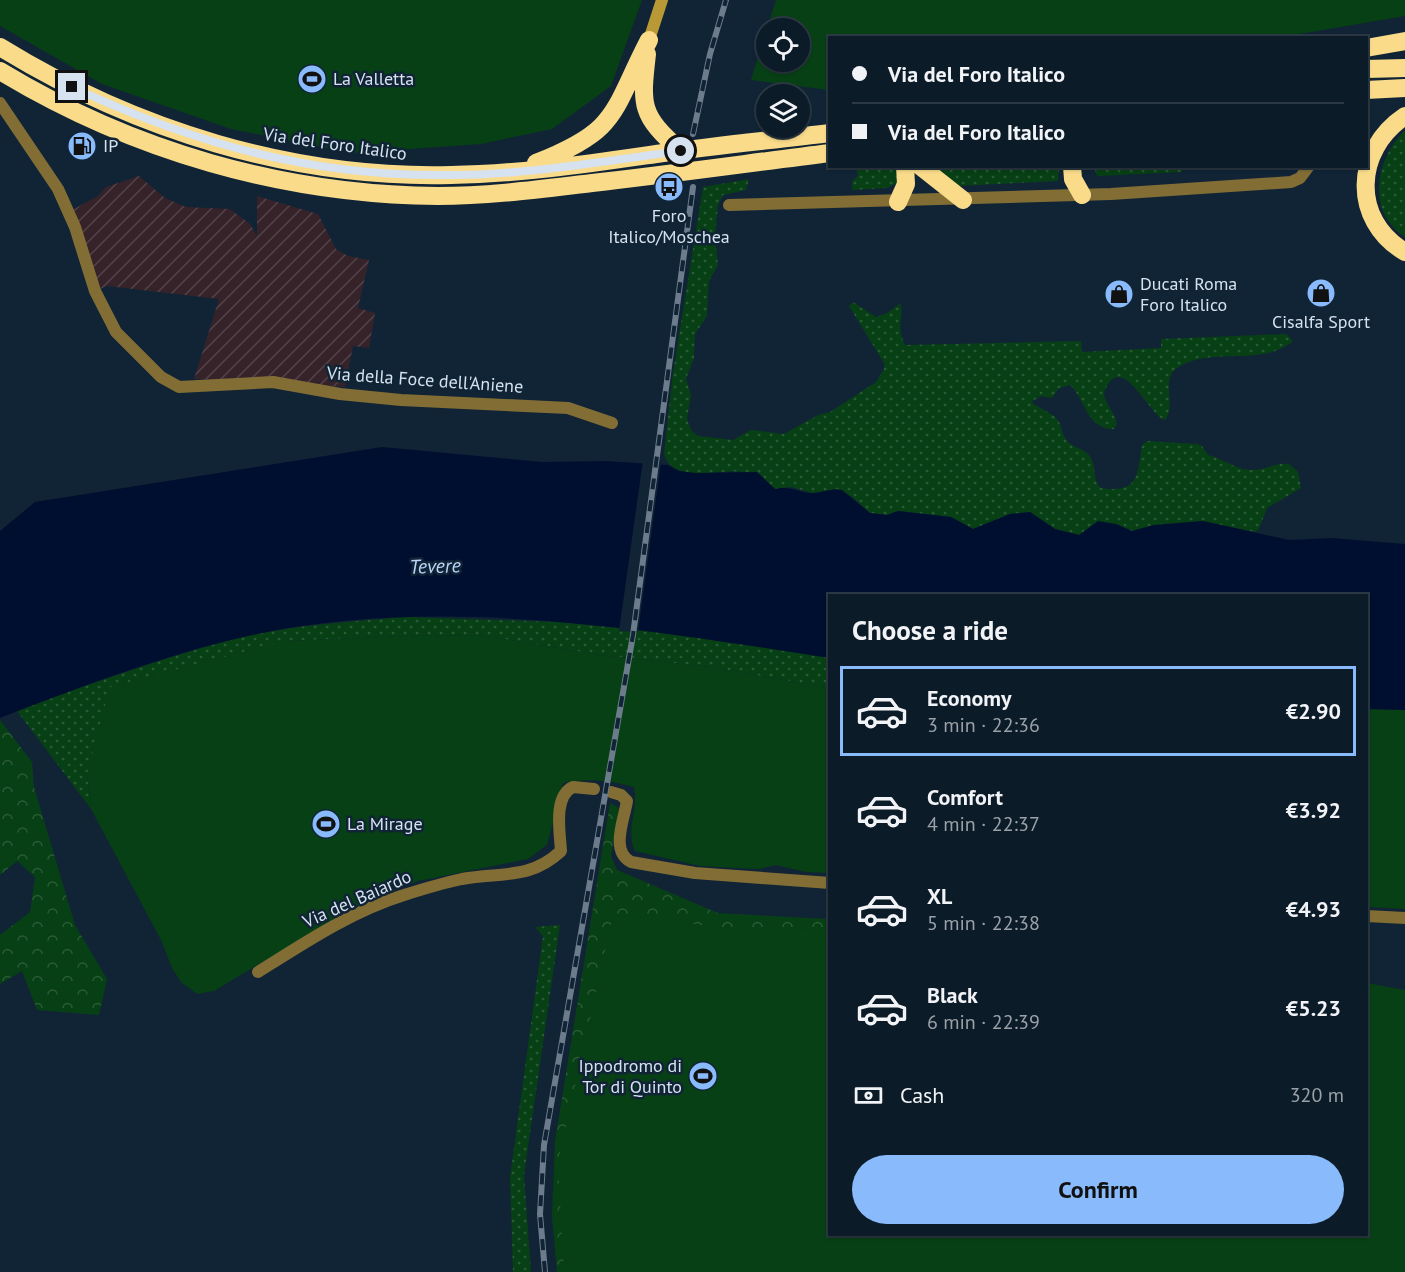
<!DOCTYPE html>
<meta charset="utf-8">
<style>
:root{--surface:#0c1b28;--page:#1a2834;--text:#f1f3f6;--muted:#9aa1a8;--line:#2c3945;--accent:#88bafc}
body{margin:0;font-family:"PT Sans",sans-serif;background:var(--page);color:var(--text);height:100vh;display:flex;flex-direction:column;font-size:22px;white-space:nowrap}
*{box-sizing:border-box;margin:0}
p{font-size:20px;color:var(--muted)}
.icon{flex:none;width:33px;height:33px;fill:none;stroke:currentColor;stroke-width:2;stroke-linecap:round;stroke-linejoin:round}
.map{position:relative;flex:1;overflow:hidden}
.details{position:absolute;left:828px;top:594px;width:540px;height:642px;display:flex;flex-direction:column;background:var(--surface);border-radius:0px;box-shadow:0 2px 4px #0004,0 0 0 2px var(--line)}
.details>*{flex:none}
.top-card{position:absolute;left:828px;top:36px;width:540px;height:132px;border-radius:0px;box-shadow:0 2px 4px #0004,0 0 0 2px var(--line);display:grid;align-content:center;height:132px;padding:0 24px;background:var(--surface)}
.controls{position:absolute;left:756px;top:18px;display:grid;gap:12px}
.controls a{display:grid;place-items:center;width:54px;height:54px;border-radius:50%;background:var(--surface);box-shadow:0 2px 4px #0004,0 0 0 2px var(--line);font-size:30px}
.end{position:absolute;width:27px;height:27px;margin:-14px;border:8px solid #d6e2ef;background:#111;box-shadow:0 0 0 3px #111}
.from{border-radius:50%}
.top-card b{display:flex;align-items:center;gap:21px;height:57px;font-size:22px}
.top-card b+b{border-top:2px solid var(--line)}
.top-card i{width:15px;height:15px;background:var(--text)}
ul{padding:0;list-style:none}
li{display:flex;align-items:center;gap:18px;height:90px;margin:0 12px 9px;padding:0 12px;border:3px solid transparent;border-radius:0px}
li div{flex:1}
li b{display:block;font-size:22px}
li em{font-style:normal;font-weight:700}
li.on{border-color:var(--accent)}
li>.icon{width:54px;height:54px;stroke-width:1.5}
h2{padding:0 24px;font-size:27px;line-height:72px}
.pay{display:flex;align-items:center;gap:15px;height:66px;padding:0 24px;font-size:22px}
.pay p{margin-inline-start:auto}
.action{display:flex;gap:12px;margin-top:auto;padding:12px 24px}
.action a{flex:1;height:69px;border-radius:36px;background:var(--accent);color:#111;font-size:24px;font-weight:700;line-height:69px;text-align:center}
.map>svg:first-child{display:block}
.industrial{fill:url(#industrial-furrows)}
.grass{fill:url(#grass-dots)}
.forest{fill:url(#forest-crowns)}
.park{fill:#074014}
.water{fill:#000f2f}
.pier{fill:#102436}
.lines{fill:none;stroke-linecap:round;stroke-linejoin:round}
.street{stroke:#826e35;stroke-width:12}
.secondary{stroke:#b99836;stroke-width:12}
.highway{stroke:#f9db8a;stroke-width:18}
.rail-casing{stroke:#6c7c8c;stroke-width:6}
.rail{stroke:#102436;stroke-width:4;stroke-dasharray:11;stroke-linecap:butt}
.route{stroke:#d6e2ef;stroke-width:8}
.labels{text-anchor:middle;stroke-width:5;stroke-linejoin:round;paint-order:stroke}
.poi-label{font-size:18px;fill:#d6e2ef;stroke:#102436;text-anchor:start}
.street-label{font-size:18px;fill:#d6e2ef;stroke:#102436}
.water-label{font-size:20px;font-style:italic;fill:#bcd6fb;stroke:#102436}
</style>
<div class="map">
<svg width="1405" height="1272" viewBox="0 0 1405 1272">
<defs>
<pattern id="industrial-furrows" width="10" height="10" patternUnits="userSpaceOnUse" patternTransform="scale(1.5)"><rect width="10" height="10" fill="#36232a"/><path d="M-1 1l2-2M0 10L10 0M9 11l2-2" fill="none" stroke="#524349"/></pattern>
<pattern id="grass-dots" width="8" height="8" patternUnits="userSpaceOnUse" patternTransform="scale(1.5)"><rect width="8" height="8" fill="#074014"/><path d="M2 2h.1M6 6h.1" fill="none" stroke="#2a5b36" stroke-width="1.8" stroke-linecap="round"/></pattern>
<pattern id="forest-crowns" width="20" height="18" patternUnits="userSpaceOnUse" patternTransform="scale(1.5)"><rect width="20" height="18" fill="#074014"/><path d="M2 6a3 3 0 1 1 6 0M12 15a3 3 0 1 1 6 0" fill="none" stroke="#2a5b36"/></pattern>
</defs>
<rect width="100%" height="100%" fill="#102436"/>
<path class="industrial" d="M139,176L165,198L186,207L230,209L250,224L257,236V196L318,214L336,249L348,256L369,260L358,308L375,313L369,348L353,346L345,387L194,379L219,299L107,286L98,290L74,209L98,196L106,187Z"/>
<path class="grass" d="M1405,130V237C1365,211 1376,159 1405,130Z
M856,167H893L898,175L897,183L887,188L852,190V181L858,176Z
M932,167H1059L1058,181L957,186Z
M1094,167H1182V172L1097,176Z
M749,179L746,190L723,195L718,205L715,237L718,265L709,281L707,316L695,334L694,358L686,379L691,395L687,419L691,430L698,436L733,440L751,430L784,434L818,415L830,412L876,382L884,369V363L849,306L853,302L876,317L887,313L901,303C903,323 896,325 905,345L1081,341L1082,352L1161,348V339L1286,334L1293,341C1261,368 1211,345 1177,368C1160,379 1177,406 1165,420C1150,418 1121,346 1104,393C1105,405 1115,412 1117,424L1114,429C1087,430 1084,397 1070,385L1059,388L1052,398L1041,396L1031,402C1039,408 1054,414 1058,420C1062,427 1062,436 1068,442C1073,447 1082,448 1088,454C1098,465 1091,479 1101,488C1141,494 1137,473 1142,445L1147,441L1197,444L1202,446L1208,455C1225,459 1235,470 1252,470C1266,470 1276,462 1289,464L1298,472L1301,488L1267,508L1259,529L1255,532L1202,521L1154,525L1132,531L1116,524L1089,529L1079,535L1055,529L1030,512L1010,514L973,529L951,517L898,511L887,515L870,513L852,497L837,489L813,493L791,487L775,489C766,483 760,476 747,473C723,466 674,487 664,454L673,373L703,187Z
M407,617L557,622L661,632L829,657V688L711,667L600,655L486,636L432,635L285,641L87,774L91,809L17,711C87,685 158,659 230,640C287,625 349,622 407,617Z
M560,925L524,1175L531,1272H513L510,1177L543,936L535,927Z"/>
<path class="forest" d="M0,720L32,762L34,787L75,925L107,979L99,1015L37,1010L22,971L0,984V935L30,912L35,877L17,861L0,875Z
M610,803L619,808L611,856L617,870L718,913L829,919V950L600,1272H557L552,1216L555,1141Z"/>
<path class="park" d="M0,0H642L611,86L552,129L481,144L352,153L231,129L102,84L0,26Z
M776,0H1405V16L1276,38H830L829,90L751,80L766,30V62H800V28H767Z
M432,635L486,636L600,655L711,667L829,688V873L806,872L776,865L759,869L700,866L635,851C625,830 639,809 634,787C610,780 588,778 563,783L547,845L528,859L418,881L350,909L214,991L197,994L181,982L172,968L162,942L91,809L87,774L110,687L285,641Z
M1367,709L1405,710V909L1367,907Z
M613,916L829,938L830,1234H1366L1367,983L1405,990V1272H564L558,1163Z"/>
<path class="water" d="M382,447L542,462L605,461L668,465L679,471L696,473L757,472L775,489C790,485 799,493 813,493C824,492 832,488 842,490L870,513L887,515L898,511L951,517L973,529L1010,514L1030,512L1055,529L1079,535L1098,521L1116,524L1132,531L1154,525L1203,521L1289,540L1332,538L1405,544V710L1367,709L1366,596H830L829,658C638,628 423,592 231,640C153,659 75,689 0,718V531L35,502Z"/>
<path class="pier" d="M643,460L661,462L638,632L619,631Z"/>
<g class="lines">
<path class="street" d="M0,103L58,189L75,227L95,291L116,332L161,377L179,387L273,382L340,394L401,400L568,408L612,423
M729,205L1111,194L1291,182L1300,178L1309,166
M611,792L621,795L627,801C624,820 610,851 631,862L695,873L830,883
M1366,916L1405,918
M258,972C304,943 352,911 404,895C423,889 443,883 462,879C501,872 530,880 561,851C560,833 553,796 573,787L594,789"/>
<path class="secondary" d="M649,40L662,0"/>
<path class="highway" d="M0,47C135,130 292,179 451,175C522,174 593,163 663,153C718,145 774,140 830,133
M1366,48L1405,41
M647,54C641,106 640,115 681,151
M1366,69L1405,68
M0,71C132,151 284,195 438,196C490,196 541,189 592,183C671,174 750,163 830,153
M1366,90L1405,88
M1405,116C1354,150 1351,220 1405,252
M536,163C620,130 611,113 649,40
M920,166L963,200
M1072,166L1073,179L1082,195
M898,202L906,184L905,166"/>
<g class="rail-casing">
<path id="rail" d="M693,134L710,54L726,0
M545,1272L540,1214L544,1145L633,635L693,187"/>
</g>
<use href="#rail" class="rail"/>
</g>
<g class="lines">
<path class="route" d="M72,87C194,144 314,177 450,175C527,175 604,161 681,151"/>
</g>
<defs>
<g id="stadium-disc" transform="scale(1.5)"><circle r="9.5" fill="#88bafc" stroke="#102436"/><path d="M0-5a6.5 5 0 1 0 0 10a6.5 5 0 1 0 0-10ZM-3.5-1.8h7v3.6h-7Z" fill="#111"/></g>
<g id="fuel-disc" transform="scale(1.5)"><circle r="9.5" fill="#88bafc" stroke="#102436"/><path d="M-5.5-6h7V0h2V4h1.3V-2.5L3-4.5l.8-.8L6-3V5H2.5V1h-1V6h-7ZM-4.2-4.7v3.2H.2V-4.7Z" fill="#111"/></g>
<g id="bus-disc" transform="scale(1.5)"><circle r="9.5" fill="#88bafc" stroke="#102436"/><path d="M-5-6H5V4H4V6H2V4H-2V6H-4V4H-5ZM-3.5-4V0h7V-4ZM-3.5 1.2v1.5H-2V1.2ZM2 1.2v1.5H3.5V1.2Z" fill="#111"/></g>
<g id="shop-disc" transform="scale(1.5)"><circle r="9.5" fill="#88bafc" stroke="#102436"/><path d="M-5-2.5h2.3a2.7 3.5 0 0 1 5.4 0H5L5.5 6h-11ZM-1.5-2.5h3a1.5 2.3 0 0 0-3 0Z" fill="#111"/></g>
</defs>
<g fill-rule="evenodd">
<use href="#stadium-disc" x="312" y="79"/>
<use href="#fuel-disc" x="82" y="146"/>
<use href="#bus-disc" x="669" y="187"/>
<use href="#shop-disc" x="1321" y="293"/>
<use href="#shop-disc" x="1119" y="294"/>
<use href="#stadium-disc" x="326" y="824"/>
<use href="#stadium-disc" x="703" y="1076"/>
</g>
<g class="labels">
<g class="poi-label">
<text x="333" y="85">La Valletta</text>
<text x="103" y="152">IP</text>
<text x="669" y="222" text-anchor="middle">Foro<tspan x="669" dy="21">Italico/Moschea</tspan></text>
<text x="1140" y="290">Ducati Roma<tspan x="1140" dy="21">Foro Italico</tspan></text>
<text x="1321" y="328" text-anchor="middle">Cisalfa Sport</text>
<text x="347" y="830">La Mirage</text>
<text x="682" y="1072" text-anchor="end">Ippodromo di<tspan x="682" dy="21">Tor di Quinto</tspan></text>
</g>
<g class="street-label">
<text transform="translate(335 144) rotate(8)" y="6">Via del Foro Italico</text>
<text transform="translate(425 380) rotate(4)" y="6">Via della Foce dell'Aniene</text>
<text transform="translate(357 899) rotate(-24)" y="6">Via del Baiardo</text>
</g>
<g class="water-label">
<text transform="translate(435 566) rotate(-2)" y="7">Tevere</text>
</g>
</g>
</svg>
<div class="controls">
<a><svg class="icon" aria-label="locate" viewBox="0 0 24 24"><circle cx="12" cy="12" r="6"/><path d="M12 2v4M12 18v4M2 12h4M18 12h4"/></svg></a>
<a><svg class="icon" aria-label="layers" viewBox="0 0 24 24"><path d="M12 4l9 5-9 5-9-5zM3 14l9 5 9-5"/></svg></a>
</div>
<i class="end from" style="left:681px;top:151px"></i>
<i class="end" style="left:72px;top:87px"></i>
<div class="top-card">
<b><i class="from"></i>Via del Foro Italico</b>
<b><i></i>Via del Foro Italico</b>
</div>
<section class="details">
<h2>Choose a ride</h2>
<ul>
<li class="on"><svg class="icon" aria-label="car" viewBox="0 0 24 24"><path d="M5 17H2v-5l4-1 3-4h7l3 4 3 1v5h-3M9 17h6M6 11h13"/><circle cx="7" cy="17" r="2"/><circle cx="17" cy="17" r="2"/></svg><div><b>Economy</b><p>3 min · 22:36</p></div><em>€2.90</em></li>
<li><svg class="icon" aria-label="car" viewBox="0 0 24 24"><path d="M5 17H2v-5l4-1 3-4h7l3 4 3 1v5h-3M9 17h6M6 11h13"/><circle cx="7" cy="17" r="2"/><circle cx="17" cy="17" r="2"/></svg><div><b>Comfort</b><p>4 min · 22:37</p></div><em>€3.92</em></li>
<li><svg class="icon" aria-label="car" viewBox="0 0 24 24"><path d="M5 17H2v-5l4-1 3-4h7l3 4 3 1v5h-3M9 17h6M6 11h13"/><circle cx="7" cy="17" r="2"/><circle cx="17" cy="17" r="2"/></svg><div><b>XL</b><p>5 min · 22:38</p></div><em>€4.93</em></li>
<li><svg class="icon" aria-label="car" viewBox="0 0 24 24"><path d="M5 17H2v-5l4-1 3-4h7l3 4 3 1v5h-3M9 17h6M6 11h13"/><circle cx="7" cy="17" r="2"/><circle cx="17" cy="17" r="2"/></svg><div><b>Black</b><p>6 min · 22:39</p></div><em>€5.23</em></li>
</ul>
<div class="pay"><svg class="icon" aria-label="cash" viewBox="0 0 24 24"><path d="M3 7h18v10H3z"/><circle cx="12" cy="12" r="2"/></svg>Cash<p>320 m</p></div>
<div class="action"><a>Confirm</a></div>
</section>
</div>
